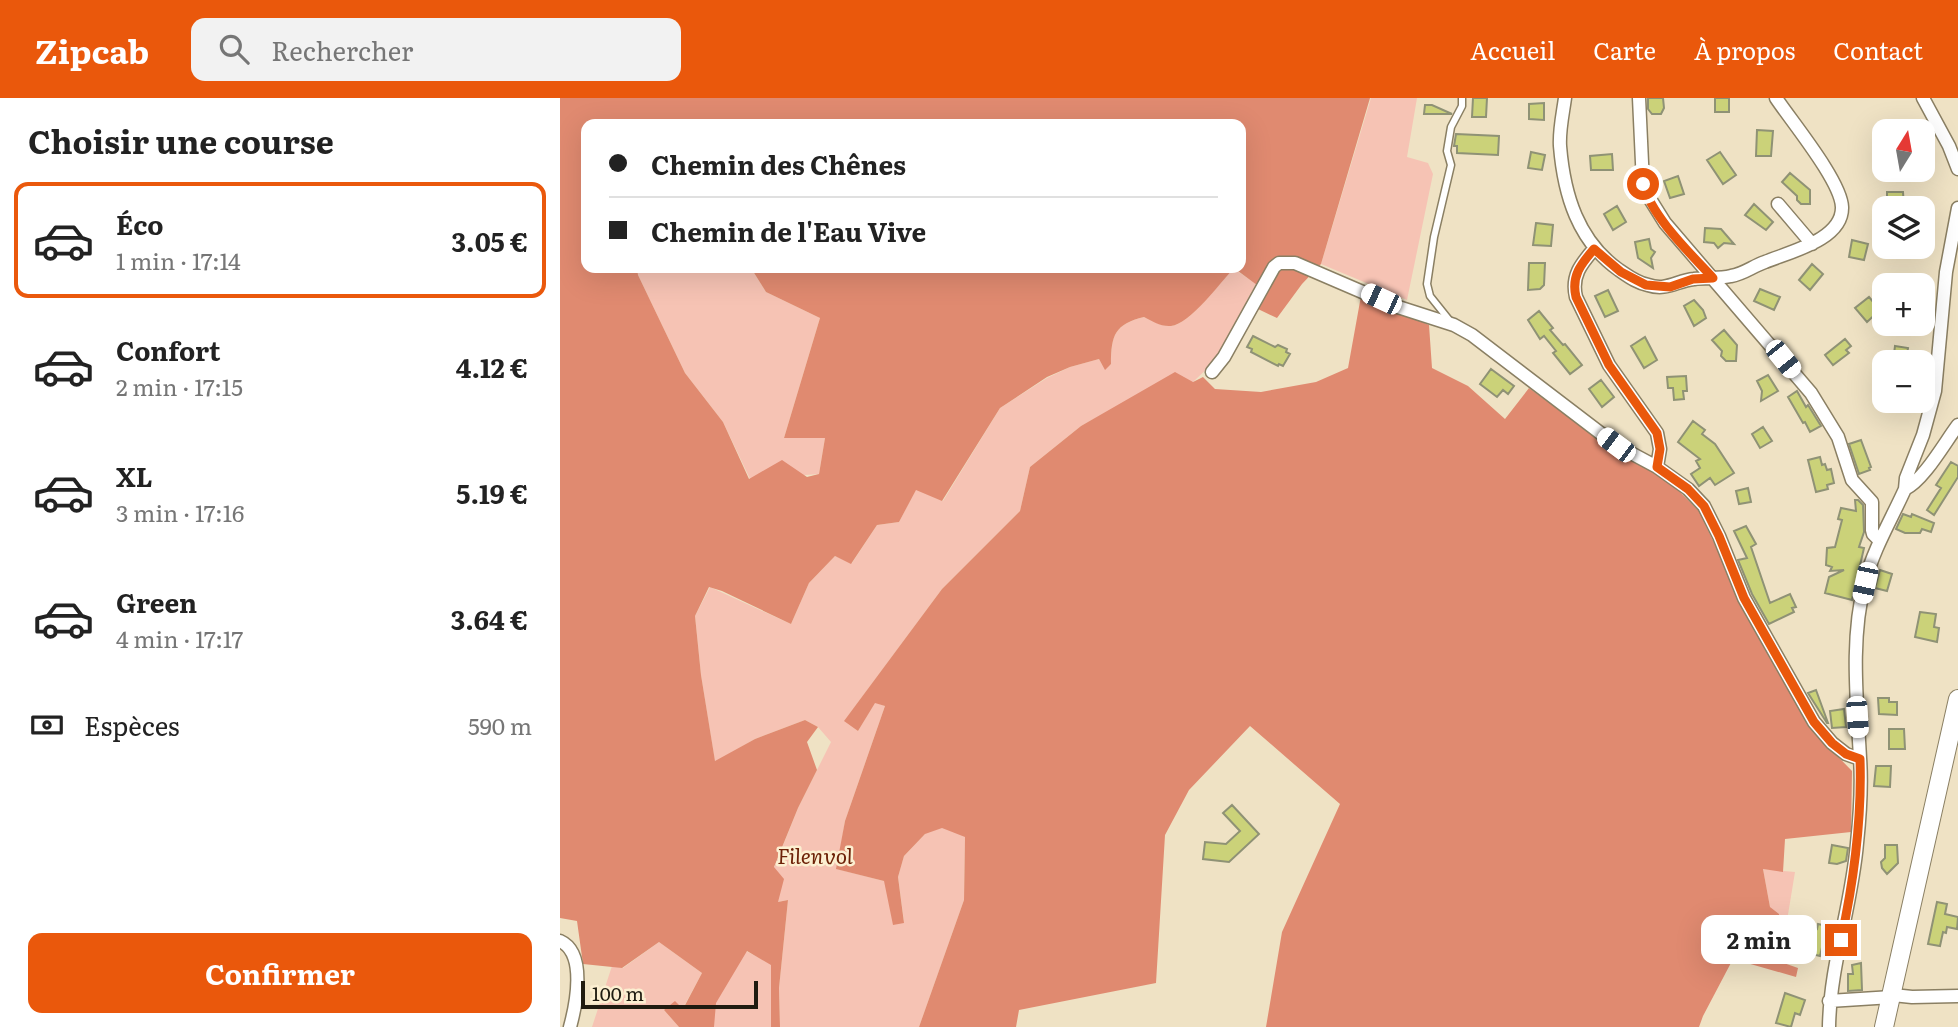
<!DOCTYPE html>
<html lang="fr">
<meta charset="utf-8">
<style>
:root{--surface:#fff;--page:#f2f2f2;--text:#222;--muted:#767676;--line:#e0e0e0;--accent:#ea580c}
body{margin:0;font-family:Literata,serif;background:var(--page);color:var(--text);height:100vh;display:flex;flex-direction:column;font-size:26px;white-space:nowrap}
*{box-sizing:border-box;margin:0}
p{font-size:23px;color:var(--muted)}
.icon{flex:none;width:38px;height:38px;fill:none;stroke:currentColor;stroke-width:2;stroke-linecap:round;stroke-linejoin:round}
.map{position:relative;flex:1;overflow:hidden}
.side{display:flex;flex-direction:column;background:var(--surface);width:560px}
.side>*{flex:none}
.top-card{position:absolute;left:21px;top:21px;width:665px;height:154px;border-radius:14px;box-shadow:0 7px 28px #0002;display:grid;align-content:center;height:154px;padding:0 28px;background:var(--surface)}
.needle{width:46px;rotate:11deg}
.fabs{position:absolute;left:1312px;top:21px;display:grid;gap:14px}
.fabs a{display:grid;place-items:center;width:63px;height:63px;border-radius:14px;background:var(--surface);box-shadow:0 7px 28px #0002;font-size:35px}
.scale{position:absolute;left:21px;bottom:18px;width:177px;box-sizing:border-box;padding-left:7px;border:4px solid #1f1b10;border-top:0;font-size:19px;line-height:24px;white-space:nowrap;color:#1f1b10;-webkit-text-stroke:5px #fcefd1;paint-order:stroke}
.end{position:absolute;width:32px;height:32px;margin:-16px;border:9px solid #ea580c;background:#fff;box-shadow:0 0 0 4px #fff}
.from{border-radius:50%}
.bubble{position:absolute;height:49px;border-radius:14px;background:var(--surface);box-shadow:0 7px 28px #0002;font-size:23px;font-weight:700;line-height:49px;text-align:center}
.car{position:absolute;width:21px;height:42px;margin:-21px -10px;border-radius:9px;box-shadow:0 0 5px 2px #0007;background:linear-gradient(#fff 24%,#345 0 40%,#fff 0 76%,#345 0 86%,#fff 0)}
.top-card b{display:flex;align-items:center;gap:24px;height:66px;font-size:26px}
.top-card b+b{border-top:2px solid var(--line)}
.top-card i{width:18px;height:18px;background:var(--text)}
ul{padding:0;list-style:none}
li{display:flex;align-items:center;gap:21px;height:116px;margin:0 14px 10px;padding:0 14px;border:4px solid transparent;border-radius:14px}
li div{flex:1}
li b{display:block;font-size:26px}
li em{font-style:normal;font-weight:700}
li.current{border-color:var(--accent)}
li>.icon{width:63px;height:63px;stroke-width:1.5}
h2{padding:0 28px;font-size:32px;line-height:84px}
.pay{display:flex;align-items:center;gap:18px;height:77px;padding:0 28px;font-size:26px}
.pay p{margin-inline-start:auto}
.primary-button{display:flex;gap:14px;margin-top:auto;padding:14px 28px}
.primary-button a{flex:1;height:80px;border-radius:14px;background:var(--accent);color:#fff;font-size:28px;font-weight:700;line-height:80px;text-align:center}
header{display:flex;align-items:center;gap:42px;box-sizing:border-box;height:98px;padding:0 35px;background:var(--accent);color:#fff}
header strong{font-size:33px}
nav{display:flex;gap:38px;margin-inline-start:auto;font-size:24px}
.search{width:490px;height:63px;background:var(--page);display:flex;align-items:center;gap:18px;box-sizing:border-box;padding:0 24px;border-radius:14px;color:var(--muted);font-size:26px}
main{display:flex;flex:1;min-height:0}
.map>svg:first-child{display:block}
.green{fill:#f6c3b4}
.forest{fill:#e08a70;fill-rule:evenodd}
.building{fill:#cbd279;stroke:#8f9275;stroke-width:2}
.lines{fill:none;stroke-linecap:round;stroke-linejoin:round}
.service-casing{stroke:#8a7f63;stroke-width:9}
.minor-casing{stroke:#8a7f63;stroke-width:15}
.secondary-casing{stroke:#8a7f63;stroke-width:20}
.service{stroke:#fff;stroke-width:6}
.minor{stroke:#fff;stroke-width:12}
.secondary{stroke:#fff;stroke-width:18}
.route{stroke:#ea580c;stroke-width:9}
.labels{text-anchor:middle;stroke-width:5;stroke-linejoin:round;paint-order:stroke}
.park-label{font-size:21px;font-style:italic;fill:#6d2107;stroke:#fcefd1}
</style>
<header>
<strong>Zipcab</strong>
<div class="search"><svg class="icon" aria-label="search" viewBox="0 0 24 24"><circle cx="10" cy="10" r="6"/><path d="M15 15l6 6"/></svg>Rechercher</div>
<nav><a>Accueil</a><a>Carte</a><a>À propos</a><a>Contact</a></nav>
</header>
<main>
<section class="side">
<h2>Choisir une course</h2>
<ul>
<li class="current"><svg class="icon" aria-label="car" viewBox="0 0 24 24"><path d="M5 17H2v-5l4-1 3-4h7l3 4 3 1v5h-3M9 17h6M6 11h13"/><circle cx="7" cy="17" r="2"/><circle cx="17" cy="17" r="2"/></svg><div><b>Éco</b><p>1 min · 17:14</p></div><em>3.05 €</em></li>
<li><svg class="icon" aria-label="car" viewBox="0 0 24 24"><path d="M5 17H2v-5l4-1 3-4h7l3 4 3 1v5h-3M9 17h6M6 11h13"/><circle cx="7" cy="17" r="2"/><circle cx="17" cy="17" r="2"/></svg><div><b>Confort</b><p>2 min · 17:15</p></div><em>4.12 €</em></li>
<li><svg class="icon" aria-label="car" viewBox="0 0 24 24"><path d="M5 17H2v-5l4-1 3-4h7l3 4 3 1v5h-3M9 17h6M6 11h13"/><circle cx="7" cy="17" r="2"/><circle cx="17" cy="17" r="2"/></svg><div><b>XL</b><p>3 min · 17:16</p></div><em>5.19 €</em></li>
<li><svg class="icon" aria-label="car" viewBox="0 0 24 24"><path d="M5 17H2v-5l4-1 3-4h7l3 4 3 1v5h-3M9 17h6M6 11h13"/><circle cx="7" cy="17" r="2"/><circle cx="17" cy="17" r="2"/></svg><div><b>Green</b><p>4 min · 17:17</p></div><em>3.64 €</em></li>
</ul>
<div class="pay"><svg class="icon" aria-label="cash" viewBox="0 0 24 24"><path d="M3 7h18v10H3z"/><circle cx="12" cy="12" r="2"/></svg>Espèces<p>590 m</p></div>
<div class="primary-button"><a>Confirmer</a></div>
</section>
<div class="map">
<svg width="1398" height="929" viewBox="0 0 1398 929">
<rect width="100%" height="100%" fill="#efe2c4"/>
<path class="green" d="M811,0H857L847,59L868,65L873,76L847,202L761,166Z
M77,170H191L206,194L260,220L224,340H265L259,376L190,381L163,324L125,275L78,177Z
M673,170L696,186L656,262L633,284L558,308L521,328L470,369L460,413L382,491L285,622L298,633L315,604L325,608L285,723L277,771L324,783L344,824L338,779L344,758L365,736L378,702L405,739L404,802L359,929H220L219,890L228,802L218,804L214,770L238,710L271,644L258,629L245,622L195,641L155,664L141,577L135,518L150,489L231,526L249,485L275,458L292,465L317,427L339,424L356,391L383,403L440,310L487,280L510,269L539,261L545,271L551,266C551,237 555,226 584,219C592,223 601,228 611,228C630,226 660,185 673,170Z
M1203,771L1235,774L1224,841L1210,809Z
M99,844L142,875L122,912H104L119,929H32L52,868L63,870Z
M186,853L211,866V929H128Z"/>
<path class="forest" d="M0,0H810L761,166L742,186L717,220L698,211L705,193L674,170C660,185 630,226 611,228C601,229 592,223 584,219C555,226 551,237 551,266L545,272L539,261L510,269L487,279L440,310L382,403L356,392L339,424L317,427L291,466L275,458L249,485L231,526L162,493L149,489L135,518L141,577L155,663L195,641L245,622L258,629L247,644L257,672L238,710L214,769L224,781L218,804L228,802L219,890L220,929H211V867L187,853L156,905L154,929H119L104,912L115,903L123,911L142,875L99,844L62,870L23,866L17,823L0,820ZM26,26H681V170H191L206,194L260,220L224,340H265L259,376L247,379L222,362L189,381L163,324L125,275L78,177L77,170H26Z
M801,198L869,227L872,270L908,288L945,321L969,290L1052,351L1095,374L1120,394L1139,413L1198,538L1251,631L1292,673L1291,734L1225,741L1223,774L1203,771L1210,809L1219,816V828L1224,841L1218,863L1238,870L1236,879L1173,861L1143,918L1139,929H706L722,834L780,706L690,628L629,692L605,737L596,885L459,912L456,929H359L404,802L405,739L382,730L365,736L344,758L338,779L344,825L333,827L324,783L276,771L285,723L325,608L315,605L298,633L284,623L382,491L460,413L470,369L521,328L615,274L633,284L643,279L655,291L701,294L756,284L788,270Z"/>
<path class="building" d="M913,0H927L926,19H912Z
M1088,0H1103L1104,10L1101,16H1092L1088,11Z
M1155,0H1169V14H1155Z
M984,5V22L969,21V6Z
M865,7H872L892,16H864Z
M1197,32L1213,33L1211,58H1196Z
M896,36L939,38L938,57L897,55V48H894Z
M971,54L985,57L982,72L968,70Z
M1160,54L1176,77L1163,86L1147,62Z
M1052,56L1053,72H1031L1030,58Z
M1230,75L1250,92V106H1241L1237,102V98L1222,84Z
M1118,78L1124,96L1110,100L1104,83Z
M1327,94H1343L1344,110H1327Z
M1194,106L1213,124L1206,132L1185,117Z
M1057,108L1066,124L1053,132L1044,116Z
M976,125L993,127L991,148L973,147Z
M1145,130L1161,131L1174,146L1164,145L1158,150L1154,145L1144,144Z
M1089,141L1091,151L1095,154L1091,160L1093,170L1078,160L1075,144Z
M1292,142L1308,146L1304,162L1289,159Z
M969,165H985L984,187L980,191L968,192Z
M1252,166L1263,176L1250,192L1239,182Z
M1356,177L1359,187H1331L1330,185Z
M1200,191L1220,199L1214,212L1194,203Z
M1048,192L1058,213L1045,219L1035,198Z
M1309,199L1320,212L1307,224L1295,210Z
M1134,202L1143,212L1146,220L1134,228L1124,208Z
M979,213L993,230L990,232L1003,247L1005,246L1022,267L1010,276L993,255L996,253L984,238L980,241L968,222Z
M1164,232L1177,247L1176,263H1166L1161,258L1162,253L1152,242Z
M693,238L715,249L718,247L727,251L726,254L730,256L723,268L719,266L718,268L691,254L692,251L687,249Z
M1085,239L1097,262L1084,270L1071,248Z
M1285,241L1291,248L1286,252L1289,255L1273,267L1265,257Z
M1335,248L1348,250L1347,256L1365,259L1364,264H1333Z
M931,271L954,288L948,296L943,292L937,299L920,286Z
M1208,277L1218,293L1201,303L1202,293L1197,283Z
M1126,278L1127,293H1123L1124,301L1114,302L1113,290H1108L1107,279Z
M1041,282L1054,299L1042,309L1029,291Z
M1237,293L1246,309L1248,307L1261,328L1250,334L1245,324L1243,325L1228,299Z
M1133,323L1145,332L1142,336L1155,346L1174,375L1155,387L1150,380L1139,388L1131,376L1140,370L1136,363L1140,361L1118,344Z
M1203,329L1212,343L1200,350L1192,336Z
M1301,342L1311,369L1309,370L1310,372L1299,376L1289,346Z
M1260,359L1262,367L1265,366L1267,372L1271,371L1274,385L1267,387L1268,391L1256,394L1248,362Z
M1391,364L1398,368V379L1374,417L1367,412L1381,390L1376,387Z
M1188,390L1191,404L1179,406L1176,393Z
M1295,402H1298L1303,407L1304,434L1299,449L1304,450L1292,502L1265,495L1269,479L1284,472L1270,473L1272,469L1266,467L1267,450L1275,449L1282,422L1278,421L1281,410L1296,413Z
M1343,416L1351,419L1352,416L1374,425L1371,434L1362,431L1360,435H1345L1336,431Z
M1186,428L1196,446L1191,449L1210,505L1230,496L1236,509L1232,510L1234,514L1209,526L1192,496L1178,462L1187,460L1174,433Z
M1320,472L1332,476L1327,493L1315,490Z
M1360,514L1376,516L1374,529L1379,530L1377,544L1355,539Z
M1256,592L1268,625H1267L1248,595Z
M1318,600H1329V604H1337V617L1319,616Z
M1284,611L1286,629L1272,630L1270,613Z
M1329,631H1344L1345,651H1329Z
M1316,668H1331L1330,689L1314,688Z
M672,707L699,736L669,764L643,761L645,744L666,746L680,733L663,715Z
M1272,747L1288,750L1286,763L1277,766L1269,765Z
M1325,747H1337L1338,765L1327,776L1322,770L1321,764L1325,760Z
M1377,804L1387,806L1385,816L1398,819L1397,831L1387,829L1386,835L1383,834L1380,848L1368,846Z
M1258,826L1267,828L1260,858L1236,852L1243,828L1257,831Z
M1301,865L1302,892L1288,893V876H1293L1292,867Z
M1225,895L1245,902L1240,917L1235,915L1231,929L1216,925Z"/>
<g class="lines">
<g class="service-casing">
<path id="service" d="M890,223L870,198L867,186L874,139L891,67L887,53L891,29L902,8V0"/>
</g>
<g class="minor-casing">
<path id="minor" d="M1005,0C1003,15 999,32 1000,48C1004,97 1018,143 1059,172C1068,178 1077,185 1088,187C1107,193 1116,183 1134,181C1146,179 1159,181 1171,178C1184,176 1193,168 1205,164C1229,154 1283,142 1282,109C1281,83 1232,24 1216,0
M1079,0L1083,86L1085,93L1105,125L1251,295L1278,339L1292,382L1312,404V432L1313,436L1320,443
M1363,0L1389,48L1398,71
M1218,106L1252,146
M1034,151C1021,166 1011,178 1016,199L1049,267L1097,335L1100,351L1097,369
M652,274L664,259L714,169L719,165H735L835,208L894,227L912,237L1056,347L1097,369L1128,391L1144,408L1159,438L1184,500L1254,624L1272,645L1286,656L1300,661
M1345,391L1346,380L1363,337L1375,293L1386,174L1398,110
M0,843C27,855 16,907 10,929
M1333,897L1352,899L1398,898
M1269,903L1332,899
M1269,929C1270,866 1292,807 1297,745C1300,717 1302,688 1300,660C1297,602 1290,541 1305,484C1313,452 1331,422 1345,391C1364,382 1385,344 1398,327"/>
</g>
<g class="secondary-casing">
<path id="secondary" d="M1324,929L1398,601"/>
</g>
<use href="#service" class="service"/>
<use href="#minor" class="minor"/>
<use href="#secondary" class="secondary"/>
</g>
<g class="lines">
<path class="route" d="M1083,86C1092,119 1130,155 1153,180L1133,181L1110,189L1086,187L1061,174L1034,151C1021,166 1011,178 1016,199L1049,267L1097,335L1100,351L1097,369L1128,391L1144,408L1159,438L1184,500L1254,624L1272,645L1286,656L1300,661C1302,722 1294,782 1281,842"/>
</g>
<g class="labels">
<g class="park-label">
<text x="255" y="766">Filenvol</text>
</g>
</g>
</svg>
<div class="fabs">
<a><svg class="needle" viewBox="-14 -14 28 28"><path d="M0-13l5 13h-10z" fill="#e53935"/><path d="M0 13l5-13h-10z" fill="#767676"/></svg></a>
<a><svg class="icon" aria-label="layers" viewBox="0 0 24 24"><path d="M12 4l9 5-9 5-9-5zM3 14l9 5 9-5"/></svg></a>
<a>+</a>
<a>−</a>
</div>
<div class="scale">100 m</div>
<i class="end from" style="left:1083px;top:86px"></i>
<i class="end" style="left:1281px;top:842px"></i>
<div class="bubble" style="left:1141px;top:817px;width:116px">2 min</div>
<i class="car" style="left:821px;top:201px;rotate:295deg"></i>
<i class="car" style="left:1223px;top:261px;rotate:141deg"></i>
<i class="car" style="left:1056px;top:347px;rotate:307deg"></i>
<i class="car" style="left:1305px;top:485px;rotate:192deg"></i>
<i class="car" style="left:1297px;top:619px;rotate:176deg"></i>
<div class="top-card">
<b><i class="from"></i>Chemin des Chênes</b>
<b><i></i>Chemin de l'Eau Vive</b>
</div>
</div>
</main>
